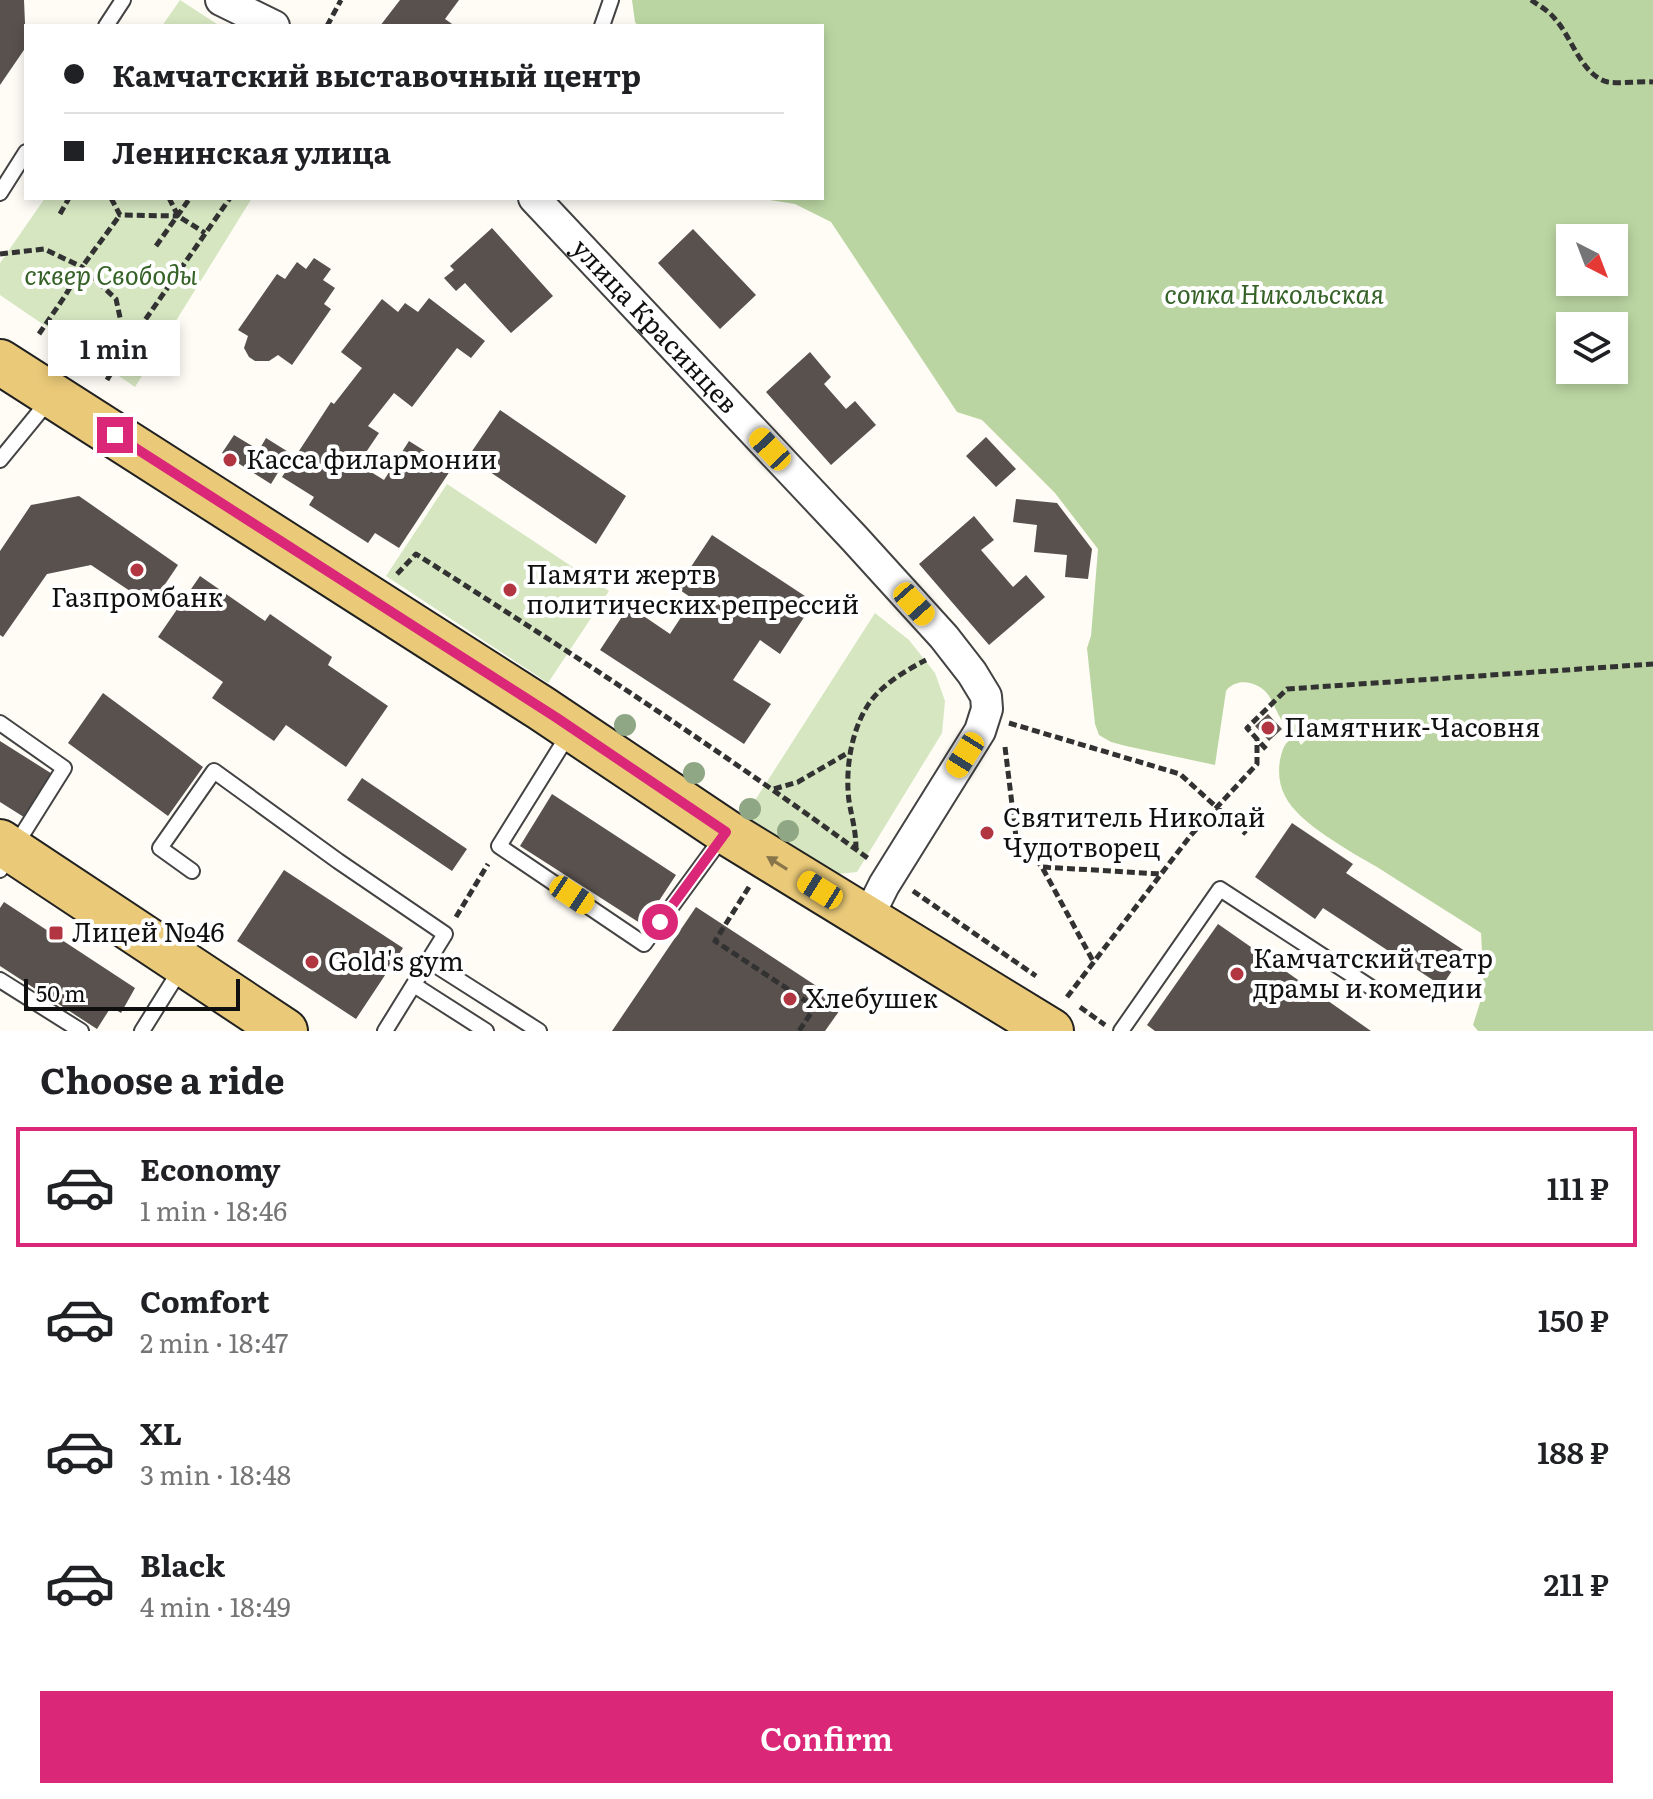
<!DOCTYPE html>
<meta charset="utf-8">
<style>
:root{--surface:#fff;--page:#f6f6f6;--text:#202124;--muted:#757577;--line:#e0e0e0;--accent:#db2777}
body{margin:0;font-family:Literata,serif;background:var(--page);color:var(--text);height:100vh;display:flex;flex-direction:column;font-size:30px;white-space:nowrap}
*{box-sizing:border-box;margin:0}
p{font-size:26px;color:var(--muted)}
.icon{flex:none;width:44px;height:44px;fill:none;stroke:currentColor;stroke-width:2;stroke-linecap:round;stroke-linejoin:round}
.map{position:relative;height:1031px;overflow:hidden}
.drawer{display:flex;flex-direction:column;background:var(--surface);flex:1}
.drawer>*{flex:none}
.banner{position:absolute;left:24px;top:24px;width:800px;height:176px;border-radius:0px;box-shadow:0 4px 12px #0003;display:grid;align-content:center;height:176px;padding:0 40px;background:var(--surface)}
.needle{width:52px;rotate:138deg}
.controls{position:absolute;left:1556px;top:224px;display:grid;gap:16px}
.controls a{display:grid;place-items:center;width:72px;height:72px;border-radius:0px;background:var(--surface);box-shadow:0 4px 12px #0003;font-size:40px}
.scale{position:absolute;left:24px;bottom:20px;width:216px;box-sizing:border-box;padding-left:8px;border:4px solid #101010;border-top:0;font-size:22px;line-height:28px;white-space:nowrap;color:#101010;-webkit-text-stroke:6px #fff;paint-order:stroke}
.end{position:absolute;width:36px;height:36px;margin:-18px;border:10px solid #db2777;background:#fff;box-shadow:0 0 0 4px #fff}
.from{border-radius:50%}
.bubble{position:absolute;height:56px;border-radius:0px;background:var(--surface);box-shadow:0 4px 12px #0003;font-size:26px;font-weight:600;line-height:56px;text-align:center}
.car{position:absolute;width:24px;height:48px;margin:-24px -12px;border-radius:10px;box-shadow:0 0 6px 2px #0007;background:linear-gradient(#f5c518 24%,#345 0 40%,#f5c518 0 76%,#345 0 86%,#f5c518 0)}
.banner b{display:flex;align-items:center;gap:28px;height:76px;font-size:30px}
.banner b+b{border-top:2px solid var(--line)}
.banner i{width:20px;height:20px;background:var(--text)}
ul{padding:0;list-style:none}
li{display:flex;align-items:center;gap:24px;height:120px;margin:0 16px 12px;padding:0 24px;border:4px solid transparent;border-radius:0px}
li div{flex:1}
li b{display:block;font-size:30px}
li em{font-style:normal;font-weight:600}
li.on{border-color:var(--accent)}
li>.icon{width:72px;height:72px;stroke-width:1.5}
h2{padding:0 40px;font-size:36px;line-height:96px}
.action{display:flex;gap:16px;margin-top:auto;padding:16px 40px}
.action a{flex:1;height:92px;border-radius:0px;background:var(--accent);color:#fff;font-size:32px;font-weight:600;line-height:92px;text-align:center}
.map>svg:first-child{display:block}
.green{fill:#d5e6c1}
.forest{fill:#bbd5a2;fill-rule:evenodd}
.building{fill:#58514e}
.lines{fill:none;stroke-linecap:round;stroke-linejoin:round}
.lane-casing{stroke:#434343;stroke-width:18}
.street-casing{stroke:#434343;stroke-width:34}
.primary-casing{stroke:#212121;stroke-width:48}
.path{stroke:#323232;stroke-width:5;stroke-dasharray:8 4;stroke-linecap:butt}
.lane{stroke:#fff;stroke-width:14}
.street{stroke:#fff;stroke-width:30}
.primary{stroke:#eaca79;stroke-width:44}
.tree{fill:#8fa784}
.oneway{fill:#88764a}
.route{stroke:#db2777;stroke-width:10}
.poi-dot{fill:#b23641;stroke:#fff;stroke-width:3}
.labels{text-anchor:middle;stroke-width:8;stroke-linejoin:round;paint-order:stroke}
.park-label{font-size:26px;font-style:italic;fill:#356227;stroke:#fff}
.street-label{font-size:26px;fill:#101010;stroke:#fff}
.poi-label{font-size:26px;fill:#101010;stroke:#fff;text-anchor:start}
</style>
<div class="map">
<svg width="1653" height="1031" viewBox="0 0 1653 1031">
<rect width="100%" height="100%" fill="#fefcf5"/>
<path class="green" d="M180,0L220,26H162Z
M45,198H252L135,387L0,295V263Z
M447,484L609,591L548,683L386,576Z
M875,613L909,640L935,673L945,701L942,733L857,872L838,874L745,816Z"/>
<path class="forest" d="M632,0H1653V1031H1478L1473,1025L1484,990L1481,933C1447,911 1411,889 1377,867C1351,852 1298,823 1285,796C1279,785 1278,772 1280,760C1283,749 1284,740 1297,738L1301,745L1306,740V736C1300,734 1294,734 1289,729C1279,720 1276,707 1269,696C1260,682 1237,676 1226,691L1215,765L1126,746L1111,742L1099,735L1095,724L1087,648L1091,636L1098,549L1055,493L982,420L957,412L831,222L795,204L757,198H822V26H638L635,22ZM1570,238H1614V282H1570ZM1570,326H1614V370H1570Z"/>
<path class="building" d="M0,0H24L26,47L0,85Z
M400,0H459L445,19L455,26H380Z
M492,228L553,296L511,333L465,283L456,291L444,278L454,270L450,266Z
M693,229L756,295L720,329L658,263Z
M314,258L331,269L323,280L335,288L324,304L331,309L292,365L278,355L269,361H255L249,357L244,348L248,336L238,330L277,274L285,279L297,262L306,269Z
M429,298L485,341L471,358L457,348L412,407L394,393L368,426L379,433L358,464L384,480L409,441L452,468L399,548L375,533L368,543L309,505L314,497L282,477L331,402L334,404L362,368L341,352L382,299L398,312L405,303L418,312Z
M810,352L831,377L824,384L846,409L855,401L876,425L831,465L766,392Z
M500,410L626,496L596,544L468,457Z
M234,435L259,450L266,438L290,453L271,484L222,453Z
M986,437L1016,469L996,487L966,456Z
M79,496L178,565L151,605L91,565L47,574L3,637L0,635V551L31,505Z
M1016,499L1057,503L1092,549L1088,579L1065,577L1067,555L1034,552L1037,525L1013,522Z
M974,516L994,540L981,550L1013,587L1026,575L1045,597L989,645L919,564Z
M712,535L814,602L780,654L760,640L733,680L771,704L744,744L600,650L629,606L670,634L693,599L677,588Z
M200,576L265,621L270,614L332,657L328,665L388,706L346,767L286,725L274,741L212,698L223,682L158,637Z
M103,693L203,767L168,816L68,743Z
M1268,714L1282,729L1269,741L1255,726Z
M0,741L57,777L27,819L0,802Z
M362,778L467,849L452,871L347,800Z
M552,794L676,875L643,925L520,846Z
M1292,823L1353,864L1346,873L1465,951L1442,986L1323,908L1315,919L1255,877Z
M284,870L403,948L356,1019L237,941Z
M4,902L135,988L121,1013L111,1007L97,1029L0,966V908Z
M696,907L821,989L842,1007L825,1031H612Z
M1218,924L1371,1031H1155L1147,1025Z"/>
<g class="lines">
<g class="lane-casing">
<path id="lane" d="M106,26L123,0
M602,26L611,0
M0,193L26,152
M0,460L50,399
M0,723L64,768L0,870
M570,732L499,846L644,944L724,835
M192,871L160,848L214,771L338,861L445,934L385,1031
M429,961L539,1031
M0,980L81,1031
M414,985L486,1031
M142,1031L182,967
M1121,1031L1220,889L1378,992"/>
</g>
<g class="street-casing">
<g id="street">
<path d="M221,0L274,26"/>
<path id="s1" d="M534,198L854,538L944,637L972,673L986,696L987,709L980,731L884,885L867,919"/>
</g>
</g>
<g class="primary-casing">
<path id="primary" d="M0,362L541,708L726,832L1051,1031
M0,842L285,1031"/>
</g>
<path class="path" d="M1531,0C1540,6 1549,11 1556,20C1572,38 1582,76 1608,82C1620,84 1640,81 1653,82
M327,26L341,0
M111,198L120,215L178,216
M169,198L178,216L205,233
M60,214L69,198
M156,246L190,198
M0,254L44,249L82,267L116,299L126,345
M39,334L65,296L82,267L120,215
M107,380L127,346L230,198
M397,574L416,554C570,652 722,751 869,859
M1009,723L1180,774L1246,834
M1005,747L1016,837L1042,867L1093,961
M1266,749L1247,728L1287,689L1653,664
M774,789L798,782L851,751
M856,850C856,830 852,819 849,801C845,770 851,731 868,705C880,686 906,670 926,660
M1043,867L1161,874
M749,887L715,941L815,1007L799,1031
M913,891L1036,976
M456,917L488,864
M1067,997L1191,835L1257,764V738
M1080,1007L1105,1025"/>
<use href="#lane" class="lane"/>
<use href="#street" class="street"/>
<use href="#primary" class="primary"/>
</g>
<g class="tree">
<circle cx="625" cy="725" r="11"/>
<circle cx="694" cy="773" r="11"/>
<circle cx="750" cy="809" r="11"/>
<circle cx="788" cy="831" r="11"/>
</g>
<defs><path id="oneway-solid" d="M-6-.8H1V-3.2L6.5 0L1 3.2V.8H-6Z" transform="scale(2)"/></defs>
<use class="oneway" href="#oneway-solid" transform="translate(777 863) rotate(-148)"/>
<g class="lines">
<path class="route" d="M115,435L557,718L726,832L660,922"/>
</g>
<g class="poi-dot">
<circle cx="230" cy="460" r="8"/>
<circle cx="137" cy="570" r="8"/>
<circle cx="510" cy="590" r="8"/>
<circle cx="1268" cy="728" r="8"/>
<circle cx="987" cy="833" r="8"/>
<rect x="48" y="925" width="16" height="16" rx="4"/>
<circle cx="312" cy="962" r="8"/>
<circle cx="1237" cy="974" r="8"/>
<circle cx="790" cy="999" r="8"/>
</g>
<g class="labels">
<g class="park-label">
<text x="111" y="285">cквер Свободы</text>
<text x="1274" y="304">сопка Никольская</text>
</g>
<g class="street-label">
<text dy="9" stroke="none"><textPath href="#s1" startOffset="176">улица Красинцев</textPath></text>
</g>
<g class="poi-label">
<text x="246" y="469">Касса филармонии</text>
<text x="526" y="584">Памяти жертв<tspan x="526" dy="30">политических репрессий</tspan></text>
<text x="137" y="607" text-anchor="middle">Газпромбанк</text>
<text x="1284" y="737">Памятник-Часовня</text>
<text x="1003" y="827">Святитель Николай<tspan x="1003" dy="30">Чудотворец</tspan></text>
<text x="72" y="942">Лицей №46</text>
<text x="1253" y="968">Камчатский театр<tspan x="1253" dy="30">драмы и комедии</tspan></text>
<text x="328" y="971">Gold's gym</text>
<text x="806" y="1008">Хлебушек</text>
</g>
</g>
</svg>
<div class="controls">
<a><svg class="needle" viewBox="-14 -14 28 28"><path d="M0-13l5 13h-10z" fill="#e53935"/><path d="M0 13l5-13h-10z" fill="#757577"/></svg></a>
<a><svg class="icon" aria-label="layers" viewBox="0 0 24 24"><path d="M12 4l9 5-9 5-9-5zM3 14l9 5 9-5"/></svg></a>
</div>
<div class="scale">50 m</div>
<i class="end from" style="left:660px;top:922px"></i>
<i class="end" style="left:115px;top:435px"></i>
<div class="bubble" style="left:48px;top:320px;width:132px">1 min</div>
<i class="car" style="left:770px;top:449px;rotate:317deg"></i>
<i class="car" style="left:914px;top:604px;rotate:138deg"></i>
<i class="car" style="left:965px;top:755px;rotate:212deg"></i>
<i class="car" style="left:820px;top:890px;rotate:302deg"></i>
<i class="car" style="left:572px;top:895px;rotate:124deg"></i>
<div class="banner">
<b><i class="from"></i>Камчатский выставочный центр</b>
<b><i></i>Ленинская улица</b>
</div>
</div>
<section class="drawer">
<h2>Choose a ride</h2>
<ul>
<li class="on"><svg class="icon" aria-label="car" viewBox="0 0 24 24"><path d="M5 17H2v-5l4-1 3-4h7l3 4 3 1v5h-3M9 17h6M6 11h13"/><circle cx="7" cy="17" r="2"/><circle cx="17" cy="17" r="2"/></svg><div><b>Economy</b><p>1 min · 18:46</p></div><em>111 ₽</em></li>
<li><svg class="icon" aria-label="car" viewBox="0 0 24 24"><path d="M5 17H2v-5l4-1 3-4h7l3 4 3 1v5h-3M9 17h6M6 11h13"/><circle cx="7" cy="17" r="2"/><circle cx="17" cy="17" r="2"/></svg><div><b>Comfort</b><p>2 min · 18:47</p></div><em>150 ₽</em></li>
<li><svg class="icon" aria-label="car" viewBox="0 0 24 24"><path d="M5 17H2v-5l4-1 3-4h7l3 4 3 1v5h-3M9 17h6M6 11h13"/><circle cx="7" cy="17" r="2"/><circle cx="17" cy="17" r="2"/></svg><div><b>XL</b><p>3 min · 18:48</p></div><em>188 ₽</em></li>
<li><svg class="icon" aria-label="car" viewBox="0 0 24 24"><path d="M5 17H2v-5l4-1 3-4h7l3 4 3 1v5h-3M9 17h6M6 11h13"/><circle cx="7" cy="17" r="2"/><circle cx="17" cy="17" r="2"/></svg><div><b>Black</b><p>4 min · 18:49</p></div><em>211 ₽</em></li>
</ul>
<div class="action"><a>Confirm</a></div>
</section>
